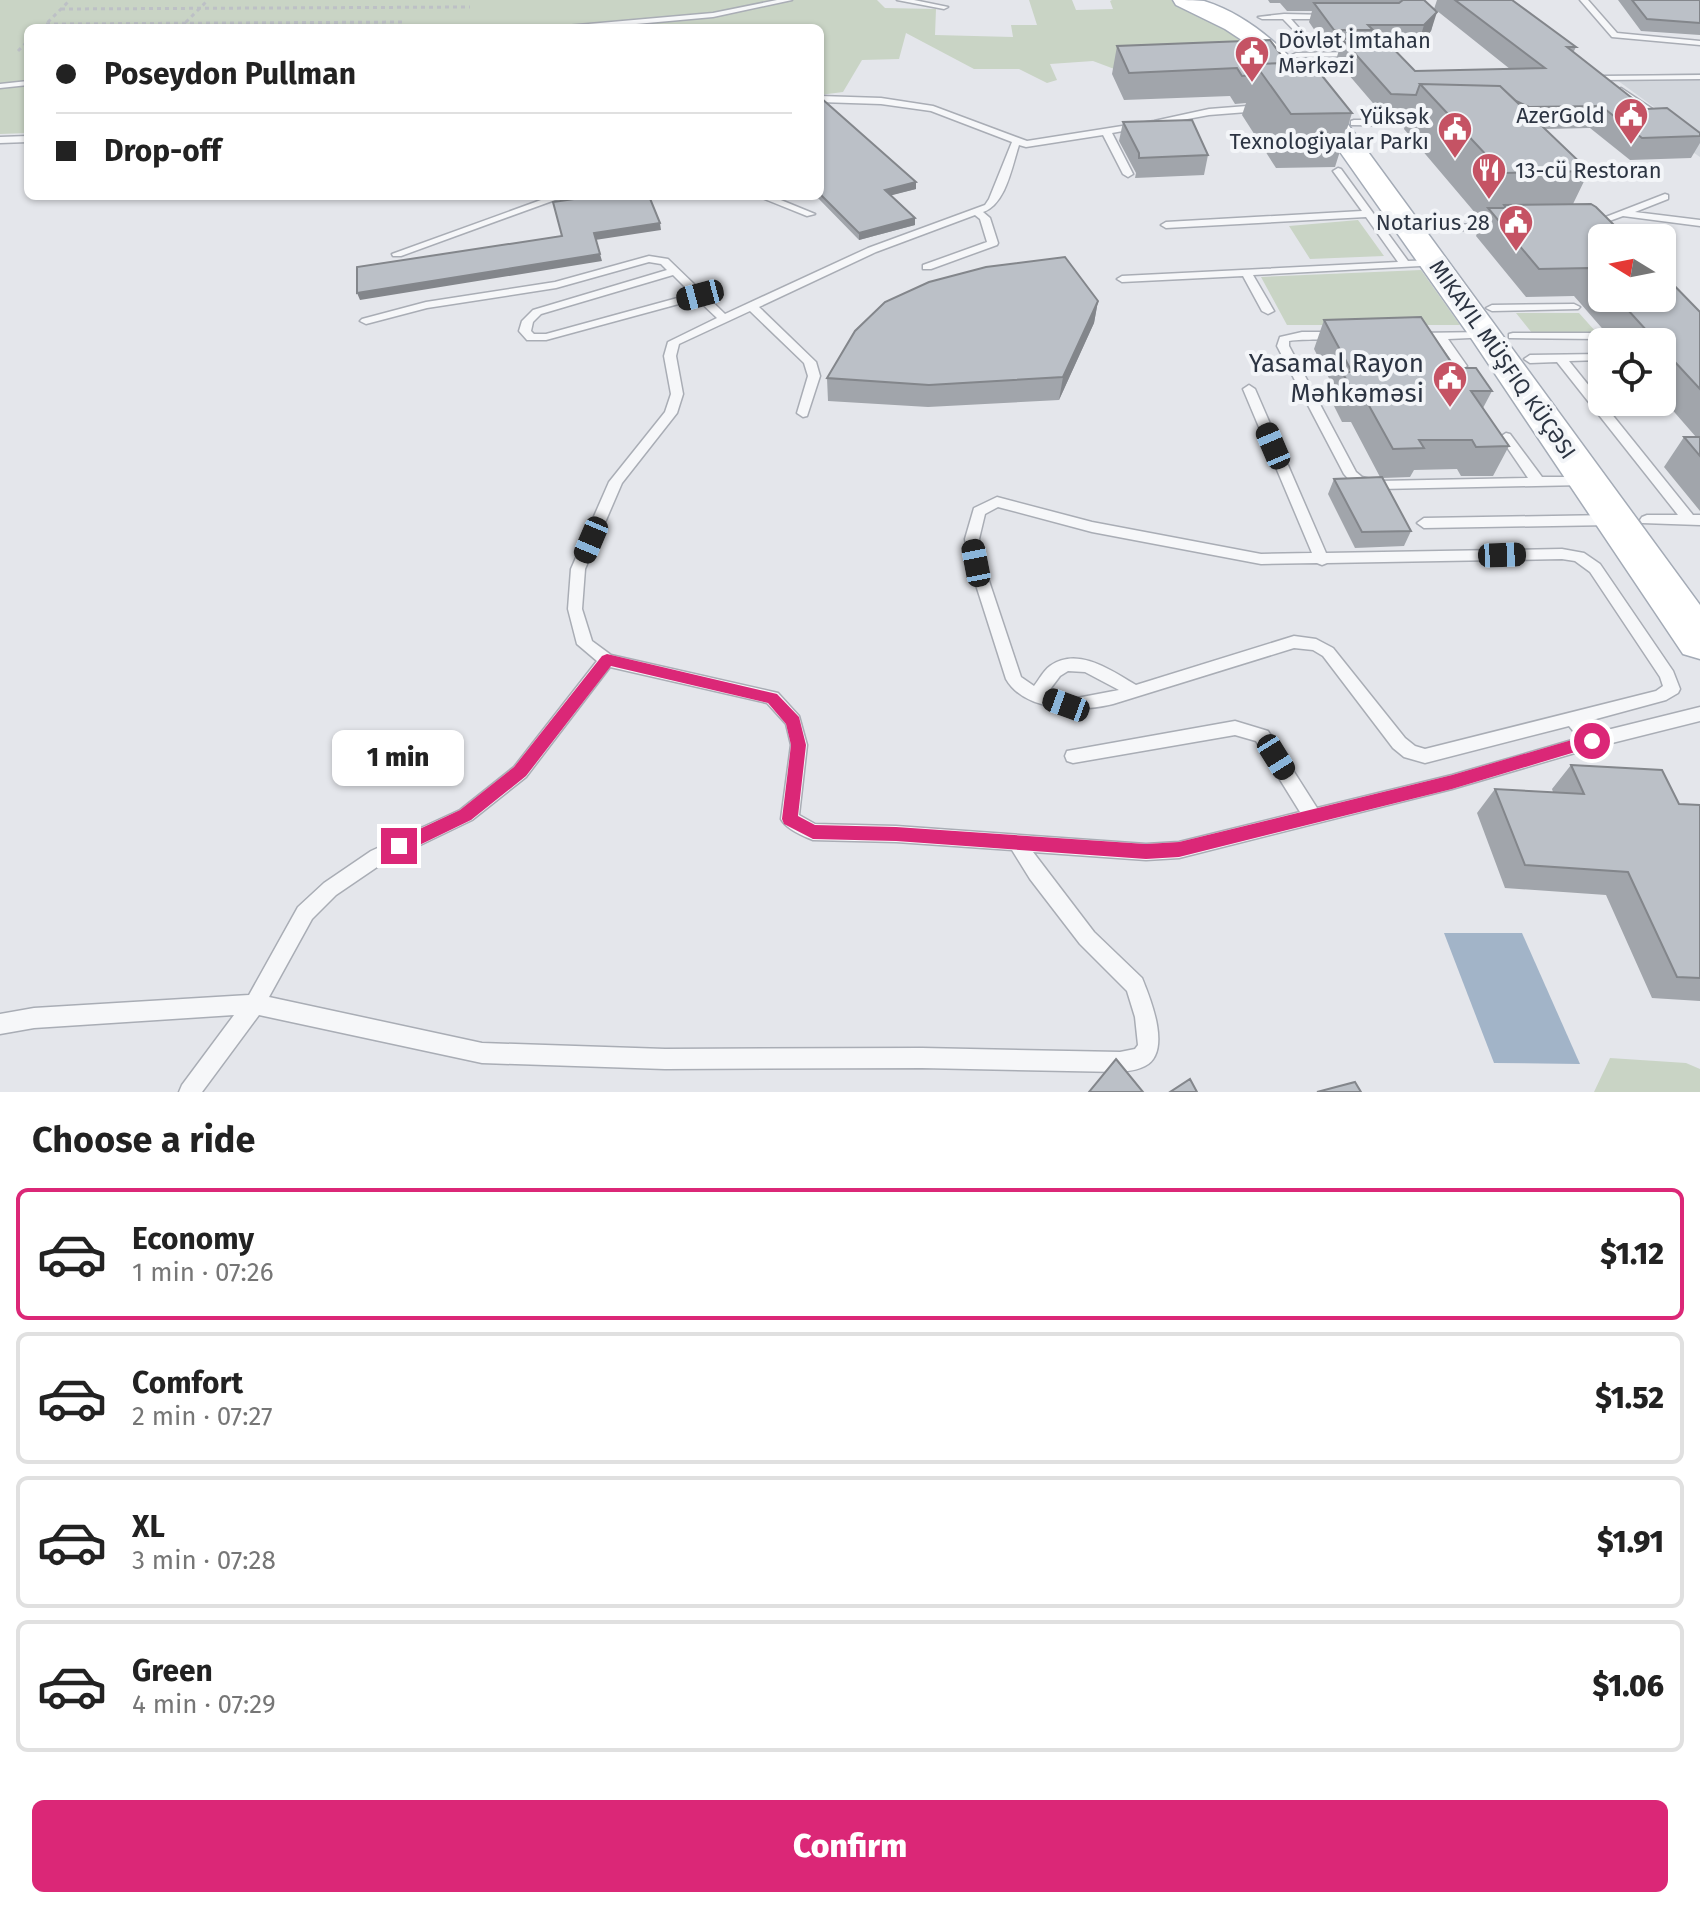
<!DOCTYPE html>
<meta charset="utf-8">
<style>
:root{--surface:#fff;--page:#f2f2f2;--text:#222;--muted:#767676;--line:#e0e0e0;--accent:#db2777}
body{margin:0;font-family:"Fira Sans",sans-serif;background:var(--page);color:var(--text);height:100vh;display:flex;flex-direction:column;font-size:30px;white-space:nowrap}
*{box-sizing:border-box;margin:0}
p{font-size:26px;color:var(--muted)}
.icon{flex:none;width:44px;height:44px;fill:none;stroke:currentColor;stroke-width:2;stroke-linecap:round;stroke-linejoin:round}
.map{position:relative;height:1092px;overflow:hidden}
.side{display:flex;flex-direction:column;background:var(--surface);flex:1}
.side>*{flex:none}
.banner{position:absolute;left:24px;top:24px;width:800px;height:176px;border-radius:12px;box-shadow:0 2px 6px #0004;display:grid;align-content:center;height:176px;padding:0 32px;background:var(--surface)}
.needle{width:52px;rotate:280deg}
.buttons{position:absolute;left:1588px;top:224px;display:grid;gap:16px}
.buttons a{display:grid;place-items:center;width:88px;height:88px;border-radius:12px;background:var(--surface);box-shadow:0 2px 6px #0004;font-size:40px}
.end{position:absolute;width:36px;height:36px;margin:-18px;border:10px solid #db2777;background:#fff;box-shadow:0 0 0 4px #fff}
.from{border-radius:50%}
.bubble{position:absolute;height:56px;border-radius:12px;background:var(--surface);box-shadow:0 2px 6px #0004;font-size:26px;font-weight:800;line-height:56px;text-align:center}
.car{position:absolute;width:24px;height:48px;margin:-24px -12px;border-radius:10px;box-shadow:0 0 6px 2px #0007;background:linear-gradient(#222 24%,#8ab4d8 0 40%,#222 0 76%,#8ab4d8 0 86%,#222 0)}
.banner b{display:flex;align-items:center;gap:28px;height:76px;font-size:30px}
.banner b+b{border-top:2px solid var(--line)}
.banner i{width:20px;height:20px;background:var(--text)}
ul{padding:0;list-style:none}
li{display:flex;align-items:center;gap:24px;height:132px;margin:0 16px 12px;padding:0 16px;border:4px solid var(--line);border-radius:12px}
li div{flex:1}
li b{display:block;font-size:30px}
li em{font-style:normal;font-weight:800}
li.selected{border-color:var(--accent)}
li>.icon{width:72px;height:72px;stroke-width:1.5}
h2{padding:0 32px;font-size:36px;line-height:96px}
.cta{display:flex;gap:16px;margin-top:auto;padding:16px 32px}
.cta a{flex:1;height:92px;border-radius:12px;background:var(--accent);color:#fff;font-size:32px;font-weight:800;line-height:92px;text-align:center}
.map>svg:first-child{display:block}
.built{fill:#d2d6dc}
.green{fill:#c9d4c5}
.water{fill:#a2b4c8}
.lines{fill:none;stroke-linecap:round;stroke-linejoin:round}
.lane-casing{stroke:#a9adb5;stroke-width:3}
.primary-casing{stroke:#a4abb6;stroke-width:3}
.path{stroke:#bdc0c6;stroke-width:3;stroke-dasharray:4 4;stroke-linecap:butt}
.lane{fill:#f6f7f9;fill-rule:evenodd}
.primary{fill:#fff;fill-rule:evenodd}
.wall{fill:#a1a5ab;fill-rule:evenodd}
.shaded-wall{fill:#83868b}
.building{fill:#bbc0c7;stroke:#83868b;stroke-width:2}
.route{fill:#db2777}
.labels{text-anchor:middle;stroke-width:8;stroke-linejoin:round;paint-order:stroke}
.far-poi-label{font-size:22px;fill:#2c3442;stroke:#f3f5f8;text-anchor:end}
.far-street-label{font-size:22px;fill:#2c3442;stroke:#f3f5f8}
.poi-label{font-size:26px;fill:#2c3442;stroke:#f3f5f8;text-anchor:end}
</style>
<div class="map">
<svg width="1700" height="1092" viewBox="0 0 1700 1092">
<rect width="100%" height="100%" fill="#e4e6eb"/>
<path class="built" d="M1700,73V157L1642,117L1665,115L1610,75Z"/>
<path class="green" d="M0,0H877L885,8L936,9L935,35L1013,37L1011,25H1037L1029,0H1072L1076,10L1113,9L1110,1L1112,0H1171L1193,9L1260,49L1117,70L1093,61L1050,64L1057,80L1047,83L1019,69H974L906,33L899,59L862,60L843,92L820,95V28H28V133L0,134Z
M1358,220L1384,256L1310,259L1289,226Z
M1421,270L1460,325H1287L1261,277Z
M1516,313H1579L1596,332L1532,333Z
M1610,1058L1686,1063L1700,1069V1092H1594Z"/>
<path class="water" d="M1444,933H1522L1580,1064L1494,1063Z"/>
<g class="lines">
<g class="lane-casing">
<path id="lane" d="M777,0H792L713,17L592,28H562L566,26L713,13Z
M897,0H914L948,7L944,9Z
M1580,0H1588L1617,33L1700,41V45L1612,37Z
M1284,14L1328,15L1332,17L1328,19H1291L1312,43L1308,45L1283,19H1262L1258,17Z
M1356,52H1359V56L1296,57L1292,55L1296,53Z
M1700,75V79L1603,80L1599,78L1603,76Z
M28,81V85L0,88V84Z
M1621,88L1663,116V120H1657L1618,93L1617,91Z
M820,96L881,98L933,106L1027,141L1154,121L1209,109L1260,105L1264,108L1260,111L1209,115L1112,133L1133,174L1128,177L1123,174L1103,135L1026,147L1019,145C1012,166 1006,204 983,212L990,218L998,243L997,245L931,269H923V265L987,242L980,219L975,215L876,252L759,307L816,362L820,376L807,416L803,417L797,413L808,376L804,363L750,311L679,344L676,356L683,394L677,413L622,483L585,569L582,609L592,641L611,655L778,693L799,716L807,745L799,815L815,824L896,826L1146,844L1179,842L1300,812L1256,741L1235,735L1073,763L1067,761L1065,756L1067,751L1235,721L1268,731L1317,808L1452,775L1579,738L1569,726L1425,763L1404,757L1393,748L1323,656L1313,650L1294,648L1113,704C1081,712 1025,712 1006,679L969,563L965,539L974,508L997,497L1092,522L1261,554L1312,553L1243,389L1249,385L1255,389L1326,553L1562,549L1584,553L1600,564L1673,671L1680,689L1678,693L1666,700L1585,722L1595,733L1700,707V721L1592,748L1452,789L1179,858L1146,860L1033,852L1094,932L1142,978C1151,1000 1172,1052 1145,1066C1138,1070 1128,1071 1120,1072L922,1068L665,1069L482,1063L259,1015L202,1092H179L182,1085L234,1015L34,1028L0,1034V1014L34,1008L249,995L298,907L324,883L371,851L460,810L514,767L597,661L577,644L568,609L571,569L609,482L665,412L671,394L664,356L668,342L717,318L697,299L546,340H527L519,331L522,321L533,310L667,270L661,264L649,262L556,288L427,308L366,324L360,321L362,319L426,302L555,282L649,256L668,259L725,314L868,248L985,205L989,199L1012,142L931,111L881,104L820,102ZM673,275L692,294L546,334H534L531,331L533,322L541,314ZM998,507L1092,532L1261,564L1317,563L1322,565L1327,563L1562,559L1575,561L1590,572L1660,677L1663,686L1656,691L1425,749L1415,746L1405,738L1333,648L1316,639L1294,636L1136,685C1112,671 1078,646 1050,666C1043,671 1039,680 1034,686L1021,677L983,563L979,539L985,514ZM610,667L767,703L786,724L791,745L781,819C786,829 803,836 813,840L896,842L1012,850L1030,879L1080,944L1127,991L1135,1017L1138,1045L1135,1049L1120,1052L922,1048L665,1049L482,1043L269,997L312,919L336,895L383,863L472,820L526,777ZM1068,671L1085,672L1119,690L1077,698L1048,692L1060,676Z
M1354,120H1425L1429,123L1425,126L1351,125V121Z
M28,136V142L0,143V137Z
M1338,168L1341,169L1408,261L1435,260L1439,261V265L1253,275L1274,311L1268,314L1262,311L1243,276L1122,282L1117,279L1122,276L1398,262L1366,217L1166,228L1161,225L1166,222L1362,211L1333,171Z
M1665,194L1668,195V199L1635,212L1700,220V226L1623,216L1590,228L1585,225Z
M552,196H566L401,256H393L392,254Z
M757,196H771L815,214L807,216Z
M1497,224L1501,225V229L1433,231L1428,228L1433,225Z
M1574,304L1580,307L1578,309L1492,311L1486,308L1492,305Z
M1302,332H1335L1341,335C1327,342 1306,338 1289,341V346L1356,472L1362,477L1379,481L1528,478L1500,437L1506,433L1510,434L1542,477H1583L1590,481L1583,485L1379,489L1353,484L1344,474L1277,346L1280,337Z
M1487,332L1491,333V337L1448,339L1467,366L1461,370L1457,368L1436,339H1416L1410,336L1416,333Z
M1513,333H1602L1608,336L1602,339L1509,338V334Z
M1602,354V360L1569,361L1693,515H1700V525L1642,523L1640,520L1642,517L1647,515H1678L1557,362L1530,363L1524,359L1530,355Z
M1611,515L1618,520L1611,525L1424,528L1417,523L1424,518Z"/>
</g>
<g class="primary-casing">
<path id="primary" d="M1173,0C1182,0 1195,0 1204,1C1258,18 1294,60 1330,100L1700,605V659L1683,654L1471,338L1312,112L1260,52L1225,29L1176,5Z"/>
</g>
<path class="path" d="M61,9L470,7
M46,24L406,22
M42,28L70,0
M180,28L208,0
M18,51L28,41"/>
<use href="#lane" class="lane"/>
<use href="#primary" class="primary"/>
</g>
<path class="wall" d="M1268,0H1424L1434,9L1437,0H1512L1576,47L1573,53L1646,109L1700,133V143L1691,158L1630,160L1590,128L1545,129L1589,171L1573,204L1602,238V298H1662L1700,312V511L1664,467L1684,437H1696L1662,398V342H1614L1574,296L1526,297L1476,236L1482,221L1404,129L1408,116H1384L1336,60L1339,50H1328L1309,22L1312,11H1287L1280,3H1270ZM1436,10L1510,69L1415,71L1389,44L1418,45L1431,31Z
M1618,0H1700V35L1641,31Z
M1117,46L1287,63L1352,113L1335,167L1276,168L1242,115L1246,103L1235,104L1230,96L1124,100L1112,74Z
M820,99L916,189L891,195L915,225L859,240L816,196H820Z
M1123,122L1208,155L1204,175L1135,178L1136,173L1119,141Z
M1098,301L1094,323L1059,400L928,407L828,401L827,378Z
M1324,320L1455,368L1492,391L1483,408L1509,446L1493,476H1461L1457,469L1414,470L1410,477L1382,478L1411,531L1404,546L1355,548L1328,494L1334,479L1380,477L1351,422H1342L1331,400L1335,390L1314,349Z
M1571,765L1679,804L1700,805V1001L1652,998L1606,895L1505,888L1477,813L1495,789L1553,792L1552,789Z"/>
<path class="shaded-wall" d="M1437,12L1431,31L1418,45L1424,25Z
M916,182V189L885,197V190Z
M915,218V225L859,240V233Z
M660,223L661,230L595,240L594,233Z
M600,254L602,261L360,300L357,293Z
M1098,301L1094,323L1059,400L1063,377Z"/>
<path class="building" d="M1403,0H1424L1437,12L1424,25H1368L1373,30H1334L1314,3H1399Z
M1455,0H1512L1576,47H1567L1646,109L1667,108L1700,133V136L1642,138L1601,106L1529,107L1516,101L1500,86L1420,84L1416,95L1391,94L1342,39L1383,38L1415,71L1545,68Z
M1632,0H1700V23L1647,19Z
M1270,40L1287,63L1255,64L1253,75L1242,76L1237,68L1129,73L1117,46Z
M1311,62L1352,113L1291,114L1255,64Z
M1420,84L1500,86L1589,171L1503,173Z
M821,98L916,182L885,190L915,218L859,233L820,194V99Z
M1192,120L1208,155L1139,158V153L1123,122Z
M595,196H649L660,223L594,233L600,254L357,293V267L562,236L553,202Z
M1591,204L1596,207L1627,238H1602V282L1589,268L1539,269L1488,208H1506L1504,205Z
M1065,257L1098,301L1063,377L929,385L827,378L855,331L885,302L929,282L986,267Z
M1662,273L1700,312V389L1662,348V342H1657L1617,298H1662Z
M1421,317L1455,368H1476L1492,391H1471L1509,446L1476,447L1472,440H1419L1424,448L1393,449L1362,393H1354L1342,372H1352L1324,320Z
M1684,437H1700V456Z
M1382,477L1411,531L1362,532L1334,479Z
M1571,765L1662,770L1679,804L1700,805V978L1677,977L1628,872L1525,865L1495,789L1584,794Z
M1116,1059L1143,1092H1089Z
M1190,1079L1197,1092H1170Z
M1355,1082L1361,1092H1317Z"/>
<path class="route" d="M607,654L777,694L799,717L806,745L798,816L815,825L896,827L1146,844L1179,842L1452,775L1592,734L1599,741L1592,747L1452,789L1179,857L1146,859L896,841L813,839L784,824L782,819L791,745L786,724L768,703L611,666L526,776L471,820L405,852H394L391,846L394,841L460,810L514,767L602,656Z"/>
<defs>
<g id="civic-pin" transform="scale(1.8)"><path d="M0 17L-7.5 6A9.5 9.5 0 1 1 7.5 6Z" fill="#c55364" stroke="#f3f5f8"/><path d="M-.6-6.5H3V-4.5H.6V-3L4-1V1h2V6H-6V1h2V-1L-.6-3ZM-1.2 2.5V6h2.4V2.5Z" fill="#fff"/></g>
<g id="restaurant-pin" transform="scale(1.8)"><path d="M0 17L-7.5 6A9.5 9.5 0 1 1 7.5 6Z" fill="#c55364" stroke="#f3f5f8"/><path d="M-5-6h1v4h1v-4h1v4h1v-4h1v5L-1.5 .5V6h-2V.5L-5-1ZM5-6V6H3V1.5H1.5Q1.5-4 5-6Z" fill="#fff"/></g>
</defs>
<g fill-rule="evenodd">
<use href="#civic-pin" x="1252" y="53"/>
<use href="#civic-pin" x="1631" y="115"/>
<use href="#civic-pin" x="1455" y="129"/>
<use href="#restaurant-pin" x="1489" y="170"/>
<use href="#civic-pin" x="1516" y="222"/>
<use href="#civic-pin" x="1450" y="378"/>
</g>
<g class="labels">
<g class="far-poi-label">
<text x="1278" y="48" text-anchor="start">Dövlət İmtahan<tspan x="1278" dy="25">Mərkəzi</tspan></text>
<text x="1605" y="123">AzerGold</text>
<text x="1429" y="124">Yüksək<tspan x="1429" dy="25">Texnologiyalar Parkı</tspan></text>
<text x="1515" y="178" text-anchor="start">13-cü Restoran</text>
<text x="1490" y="230">Notarius 28</text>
</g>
<g class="far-street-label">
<text transform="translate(1503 359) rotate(55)" y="8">MIKAYIL MÜŞFIQ KÜÇƏSI</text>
</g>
<g class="poi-label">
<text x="1424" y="372">Yasamal Rayon<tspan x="1424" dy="30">Məhkəməsi</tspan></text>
</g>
</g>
</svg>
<div class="buttons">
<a><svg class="needle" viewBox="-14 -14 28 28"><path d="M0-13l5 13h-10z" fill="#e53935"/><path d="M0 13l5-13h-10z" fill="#767676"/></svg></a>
<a><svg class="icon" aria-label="locate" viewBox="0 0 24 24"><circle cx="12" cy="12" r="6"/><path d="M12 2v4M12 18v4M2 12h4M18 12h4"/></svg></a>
</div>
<i class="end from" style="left:1592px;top:741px"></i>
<i class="end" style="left:399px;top:846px"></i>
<div class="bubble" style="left:332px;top:730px;width:132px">1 min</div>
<i class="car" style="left:700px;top:295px;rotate:255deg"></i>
<i class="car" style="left:1273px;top:446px;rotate:337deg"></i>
<i class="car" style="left:591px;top:540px;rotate:203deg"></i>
<i class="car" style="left:1502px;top:555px;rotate:88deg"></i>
<i class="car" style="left:976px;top:563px;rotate:349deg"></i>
<i class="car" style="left:1066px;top:705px;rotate:290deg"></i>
<i class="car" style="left:1276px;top:757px;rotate:148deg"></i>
<div class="banner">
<b><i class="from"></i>Poseydon Pullman</b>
<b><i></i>Drop-off</b>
</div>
</div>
<section class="side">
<h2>Choose a ride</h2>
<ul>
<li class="selected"><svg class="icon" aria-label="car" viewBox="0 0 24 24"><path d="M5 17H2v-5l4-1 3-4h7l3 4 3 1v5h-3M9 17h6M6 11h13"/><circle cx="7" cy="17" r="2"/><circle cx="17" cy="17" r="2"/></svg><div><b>Economy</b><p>1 min · 07:26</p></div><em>$1.12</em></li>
<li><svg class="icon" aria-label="car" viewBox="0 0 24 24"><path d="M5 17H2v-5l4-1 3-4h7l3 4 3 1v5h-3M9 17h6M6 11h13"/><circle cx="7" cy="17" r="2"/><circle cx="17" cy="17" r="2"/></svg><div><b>Comfort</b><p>2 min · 07:27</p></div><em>$1.52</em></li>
<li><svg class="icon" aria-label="car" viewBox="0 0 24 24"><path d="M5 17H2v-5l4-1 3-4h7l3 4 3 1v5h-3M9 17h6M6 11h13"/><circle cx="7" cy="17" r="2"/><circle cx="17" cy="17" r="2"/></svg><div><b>XL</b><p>3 min · 07:28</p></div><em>$1.91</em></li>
<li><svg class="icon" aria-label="car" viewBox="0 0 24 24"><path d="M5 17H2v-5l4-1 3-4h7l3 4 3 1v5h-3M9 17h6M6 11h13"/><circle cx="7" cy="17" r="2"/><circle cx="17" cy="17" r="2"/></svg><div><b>Green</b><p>4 min · 07:29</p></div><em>$1.06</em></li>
</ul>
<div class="cta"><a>Confirm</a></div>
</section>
